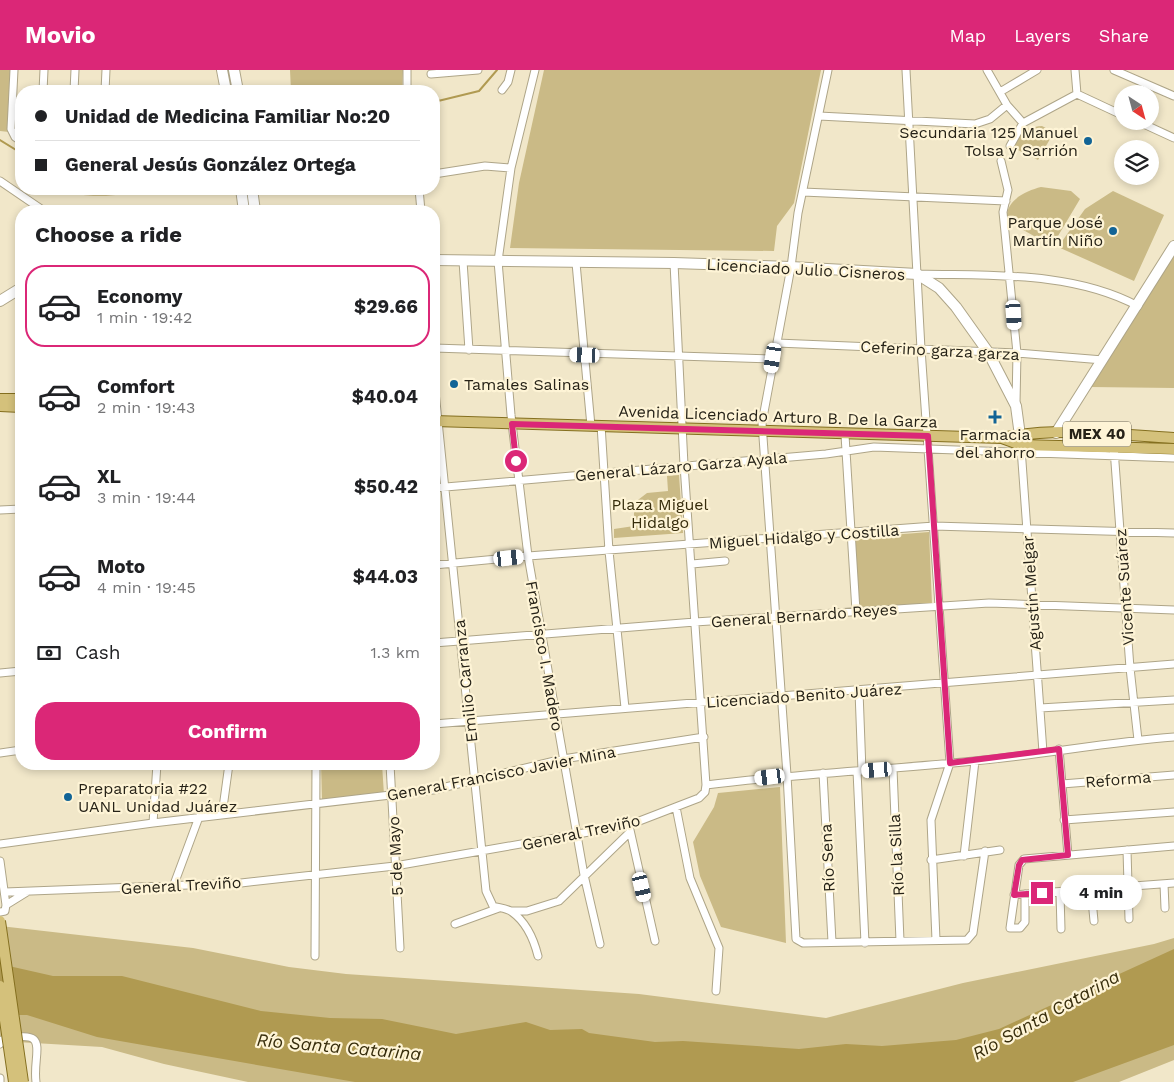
<!DOCTYPE html>
<meta charset="utf-8">
<style>
:root{--surface:#fff;--page:#f6f6f6;--text:#202124;--muted:#757577;--line:#e0e0e0;--accent:#db2777}
body{margin:0;font-family:"Work Sans",sans-serif;background:var(--page);color:var(--text);height:100vh;display:flex;flex-direction:column;font-size:19px;white-space:nowrap}
*{box-sizing:border-box;margin:0}
p{font-size:16px;color:var(--muted)}
.icon{flex:none;width:28px;height:28px;fill:none;stroke:currentColor;stroke-width:2;stroke-linecap:round;stroke-linejoin:round}
.map{position:relative;flex:1;overflow:hidden}
.drawer{position:absolute;left:15px;top:135px;width:425px;height:565px;display:flex;flex-direction:column;background:var(--surface);border-radius:20px;box-shadow:0 2px 8px #0003}
.drawer>*{flex:none}
.top-card{position:absolute;left:15px;top:15px;width:425px;height:110px;border-radius:20px;box-shadow:0 2px 8px #0003;display:grid;align-content:center;height:110px;padding:0 20px;background:var(--surface)}
.needle{width:32px;rotate:144deg}
.controls{position:absolute;left:1114px;top:15px;display:grid;gap:10px}
.controls a{display:grid;place-items:center;width:45px;height:45px;border-radius:50%;background:var(--surface);box-shadow:0 2px 8px #0003;font-size:25px}
.end{position:absolute;width:22px;height:22px;margin:-11px;border:6px solid #db2777;background:#fff;box-shadow:0 0 0 2px #fff}
.from{border-radius:50%}
.bubble{position:absolute;height:35px;border-radius:18px;background:var(--surface);box-shadow:0 2px 8px #0003;font-size:16px;font-weight:700;line-height:35px;text-align:center}
.car{position:absolute;width:15px;height:30px;margin:-15px -8px;border-radius:6px;box-shadow:0 0 4px 1px #0007;background:linear-gradient(#fff 24%,#345 0 40%,#fff 0 76%,#345 0 86%,#fff 0)}
.top-card b{display:flex;align-items:center;gap:18px;height:48px;font-size:19px}
.top-card b+b{border-top:1px solid var(--line)}
.top-card i{width:12px;height:12px;background:var(--text)}
ul{padding:0;list-style:none}
li{display:flex;align-items:center;gap:15px;height:82px;margin:0 10px 8px;padding:0 10px;border:2px solid transparent;border-radius:20px}
li div{flex:1}
li b{display:block;font-size:19px}
li em{font-style:normal;font-weight:700}
li.current{border-color:var(--accent)}
li>.icon{width:45px;height:45px;stroke-width:1.5}
h2{padding:0 20px;font-size:22px;line-height:60px}
.pay{display:flex;align-items:center;gap:12px;height:55px;padding:0 20px;font-size:19px}
.pay p{margin-inline-start:auto}
.action{display:flex;gap:10px;margin-top:auto;padding:10px 20px}
.action a{flex:1;height:58px;border-radius:20px;background:var(--accent);color:#fff;font-size:20px;font-weight:700;line-height:58px;text-align:center}
header{display:flex;align-items:center;gap:30px;box-sizing:border-box;height:70px;padding:0 25px;background:var(--accent);color:#fff}
header strong{font-size:24px}
nav{display:flex;gap:28px;margin-inline-start:auto;font-size:18px}
.map>svg:first-child{display:block}
.green{fill:#caba86}
.water{fill:#b09a51}
.lines{fill:none;stroke-linecap:round;stroke-linejoin:round}
.stream{stroke:#b09a51;stroke-width:2}
.street-casing{stroke:#aea588;stroke-width:9}
.secondary-casing{stroke:#aea588;stroke-width:12}
.primary-casing{stroke:#846f1f;stroke-width:12}
.street{stroke:#fff;stroke-width:7}
.secondary{stroke:#fff;stroke-width:10}
.primary{stroke:#d4c17b;stroke-width:10}
.primary-bridge-casing{stroke:#846f1f;stroke-width:12;stroke-linecap:butt}
.primary-bridge{stroke:#d4c17b;stroke-width:10}
.route{stroke:#db2777;stroke-width:6}
.poi-dot{fill:#126496;stroke:#fef4d6;stroke-width:2}
.labels{text-anchor:middle;stroke-width:4.5;stroke-linejoin:round;paint-order:stroke}
.shield{fill:#fef4d6;stroke:#676150;stroke-width:1}
.shield-label{font-size:15px;font-weight:bold;fill:#262217}
.poi-label{font-size:16px;fill:#262217;stroke:#fef4d6;text-anchor:end}
.street-label{font-size:16px;fill:#262217;stroke:#fef4d6}
.park-label{font-size:16px;fill:#372d0c;stroke:#fef4d6}
.water-label{font-size:18px;font-style:italic;fill:#372d0c;stroke:#fef4d6}
</style>
<header>
<strong>Movio</strong>
<nav><a>Map</a><a>Layers</a><a>Share</a></nav>
</header>
<div class="map">
<svg width="1174" height="1012" viewBox="0 0 1174 1012">
<rect width="100%" height="100%" fill="#f1e7c9"/>
<path class="green" d="M0,0H11L9,62L0,61Z
M290,0H403L402,21H291Z
M544,0H821L794,133L777,156L774,181L510,178L519,113Z
M1042,56L1054,62L1038,90L1010,76C1015,62 1029,57 1042,56Z
M1041,117L1071,121L1080,129L1052,176L1007,151C1004,131 1025,121 1041,117Z
M1113,121L1164,145L1134,211L1058,177L1085,139Z
M1174,180V318L1091,317Z
M679,405L683,463L614,468V459L634,456V433L647,423L668,421L667,406Z
M929,462L932,534L858,537L853,468Z
M321,694H382L384,725L322,730Z
M780,717L786,873L721,857L700,806L693,772L714,737L718,723Z
M0,856L193,878L289,897L346,904L639,924L826,948L963,913L1154,874L1174,868V990L1119,1012H248L164,994L102,977L0,971Z"/>
<path class="water" d="M1174,879V975L1073,1012H355L97,967L27,945H0V894L53,906H122L261,941L330,948L382,949L456,964L526,952L550,960L582,959L589,963L655,972L683,971L799,979L846,974L882,976L956,970L999,959Z"/>
<g class="lines">
<path class="stream" d="M434,32L479,21L497,0
M0,70L21,83
M65,119C88,131 147,120 174,119"/>
<g class="street-casing">
<path id="street" d="M14,0L11,59L15,67L21,71
M407,0V21
M535,0L511,98L498,191L511,345L528,486L584,805L600,874
M828,0L798,143L791,197L762,353L787,705L796,869L803,873L967,870L973,863L985,781
M906,0L921,279L950,693L931,750L936,870
M987,0L1007,35L1023,53
M1075,0L1077,24
M1114,0L1174,26
M431,4L478,0
M502,20L508,12L511,0
M43,21L44,0
M74,21L75,0
M105,21L106,0
M397,21H398
M1000,22L1037,0
M1077,24L1122,45
M819,46L975,54L990,49L1007,35
M1137,51L1174,68
M1010,76L1023,53L1077,24
M1001,91L1008,120L1003,142L1017,283L1016,333
M434,104L485,96L511,98
M0,111L44,141
M419,119L421,141
M803,122L1006,131
M463,191L469,280
M576,193L591,356
M674,193L684,395L706,715
M920,204C993,206 1072,201 1138,236
M777,273L1017,283L1103,290
M434,278L773,289
M434,312L486,821L493,836C499,838 507,838 512,842C526,852 534,870 538,886
M601,355L609,481L625,638
M845,365L856,541
M1113,365L1130,598L1138,670
M1021,378L1043,682
M434,418L826,384L874,377L1174,388
M0,440L21,439
M692,494L725,491
M434,495L528,486L934,456L1174,463
M434,573L695,552L989,533L1174,540
M0,603L21,601
M859,621L862,701
M1040,638L1174,630
M434,654L1174,594
M1059,679L1068,785
M0,683L21,680
M390,694L400,878
M893,699L900,871
M857,701L865,873
M823,703L832,872
M1062,714L1174,705
M676,737L690,808L719,878L716,921
M222,745L229,694
M1064,750L1174,742
M153,753L157,694
M630,760L655,871
M0,774L153,753L433,720L563,689L704,667
M1127,780L1129,849
M964,786L975,691
M931,790L1000,780
M0,791L6,835L5,841L0,842
M1164,814L1165,838
M173,817L199,747
M1091,819L1094,851
M5,822L241,813L395,796L629,755L699,728L705,722L706,715C795,704 885,700 974,691C1041,685 1107,672 1174,667
M1060,822L1061,859
M1025,824V852L1020,858H1010L1019,795L1024,789L1174,776
M1014,825L1174,813
M6,835L27,822
M511,841H527L559,831L630,762
M455,854L499,838
M315,886L316,694
M0,974L2,970C53,957 32,982 36,1012
M0,1008V1012"/>
</g>
<g class="secondary-casing">
<path id="secondary" d="M222,0L226,21
M234,0L238,21
M241,119L244,141
M252,119L255,141
M434,190L674,193L791,197L917,204L939,218L956,237L988,282L1016,336L1021,373
M0,231L21,218
M1056,363L1174,176"/>
</g>
<g class="primary-casing">
<path id="primary" d="M0,329H21
M0,336L21,337
M434,351L1002,368C1057,356 1118,365 1174,368
M1002,368L1021,375L1174,379"/>
</g>
<use href="#street" class="street"/>
<use href="#secondary" class="secondary"/>
<use href="#primary" class="primary"/>
<g class="primary-bridge-casing">
<path id="primary-bridge" d="M0,851L23,1012
M0,916L14,1012"/>
</g>
<use href="#primary-bridge" class="primary-bridge"/>
</g>
<g class="lines">
<path class="route" d="M516,391L512,354L928,366L950,693L1059,679L1068,785L1022,790L1019,795L1014,825L1042,823"/>
</g>
<g class="poi-dot">
<circle cx="1088" cy="71" r="5"/>
<circle cx="1113" cy="161" r="5"/>
<circle cx="454" cy="314" r="5"/>
<path d="M992.5 339.5h5v5h5v5h-5v5h-5v-5h-5v-5h5z"/>
<circle cx="68" cy="727" r="5"/>
</g>
<g class="labels">
<rect class="shield" x="1063" y="351.5" width="68" height="25" rx="4"/>
<g class="shield-label">
<text x="1097" y="369">MEX 40</text>
</g>
<g class="poi-label">
<text x="1078" y="68">Secundaria 125 Manuel<tspan x="1078" dy="18">Tolsa y Sarrión</tspan></text>
<text x="1103" y="158">Parque José<tspan x="1103" dy="18">Martín Niño</tspan></text>
<text x="464" y="320" text-anchor="start">Tamales Salinas</text>
<text x="995" y="370" text-anchor="middle">Farmacia<tspan x="995" dy="18">del ahorro</tspan></text>
<text x="78" y="724" text-anchor="start">Preparatoria #22<tspan x="78" dy="18">UANL Unidad Juárez</tspan></text>
</g>
<g class="street-label">
<text transform="translate(806 199) rotate(3)" y="6">Licenciado Julio Cisneros</text>
<text transform="translate(940 280) rotate(3)" y="6">Ceferino garza garza</text>
<text transform="translate(778 346) rotate(2)" y="6">Avenida Licenciado Arturo B. De la Garza</text>
<text transform="translate(681 396) rotate(-5)" y="6">General Lázaro Garza Ayala</text>
<text transform="translate(804 466) rotate(-4)" y="6">Miguel Hidalgo y Costilla</text>
<text transform="translate(1124 517) rotate(-94)" y="6">Vicente Suárez</text>
<text transform="translate(1031 523) rotate(-94)" y="6">Agustín Melgar</text>
<text transform="translate(804 545) rotate(-4)" y="6">General Bernardo Reyes</text>
<text transform="translate(545 586) rotate(80)" y="6">Francisco I. Madero</text>
<text transform="translate(465 611) rotate(-96)" y="6">Emilio Carranza</text>
<text transform="translate(804 625) rotate(-4)" y="6">Licenciado Benito Juárez</text>
<text transform="translate(501 703) rotate(-11)" y="6">General Francisco Javier Mina</text>
<text transform="translate(1118 709) rotate(-5)" y="6">Reforma</text>
<text transform="translate(581 762) rotate(-12)" y="6">General Treviño</text>
<text transform="translate(896 785) rotate(-93)" y="6">Río la Silla</text>
<text transform="translate(395 786) rotate(-93)" y="6">5 de Mayo</text>
<text transform="translate(827 788) rotate(-93)" y="6">Río Sena</text>
<text transform="translate(181 815) rotate(-3)" y="6">General Treviño</text>
</g>
<g class="park-label">
<text x="660" y="440">Plaza Miguel<tspan x="660" dy="18">Hidalgo</tspan></text>
</g>
<g class="water-label">
<text transform="translate(1046 945) rotate(-29)" y="6">Río Santa Catarina</text>
<text transform="translate(339 977) rotate(5)" y="6">Río Santa Catarina</text>
</g>
</g>
</svg>
<div class="controls">
<a><svg class="needle" viewBox="-14 -14 28 28"><path d="M0-13l5 13h-10z" fill="#e53935"/><path d="M0 13l5-13h-10z" fill="#757577"/></svg></a>
<a><svg class="icon" aria-label="layers" viewBox="0 0 24 24"><path d="M12 4l9 5-9 5-9-5zM3 14l9 5 9-5"/></svg></a>
</div>
<i class="end from" style="left:516px;top:391px"></i>
<i class="end" style="left:1042px;top:823px"></i>
<div class="bubble" style="left:1060px;top:805px;width:82px">4 min</div>
<i class="car" style="left:1014px;top:245px;rotate:176deg"></i>
<i class="car" style="left:585px;top:285px;rotate:272deg"></i>
<i class="car" style="left:773px;top:288px;rotate:189deg"></i>
<i class="car" style="left:509px;top:488px;rotate:84deg"></i>
<i class="car" style="left:877px;top:700px;rotate:266deg"></i>
<i class="car" style="left:770px;top:707px;rotate:263deg"></i>
<i class="car" style="left:642px;top:817px;rotate:167deg"></i>
<div class="top-card">
<b><i class="from"></i>Unidad de Medicina Familiar No:20</b>
<b><i></i>General Jesús González Ortega</b>
</div>
<section class="drawer">
<h2>Choose a ride</h2>
<ul>
<li class="current"><svg class="icon" aria-label="car" viewBox="0 0 24 24"><path d="M5 17H2v-5l4-1 3-4h7l3 4 3 1v5h-3M9 17h6M6 11h13"/><circle cx="7" cy="17" r="2"/><circle cx="17" cy="17" r="2"/></svg><div><b>Economy</b><p>1 min · 19:42</p></div><em>$29.66</em></li>
<li><svg class="icon" aria-label="car" viewBox="0 0 24 24"><path d="M5 17H2v-5l4-1 3-4h7l3 4 3 1v5h-3M9 17h6M6 11h13"/><circle cx="7" cy="17" r="2"/><circle cx="17" cy="17" r="2"/></svg><div><b>Comfort</b><p>2 min · 19:43</p></div><em>$40.04</em></li>
<li><svg class="icon" aria-label="car" viewBox="0 0 24 24"><path d="M5 17H2v-5l4-1 3-4h7l3 4 3 1v5h-3M9 17h6M6 11h13"/><circle cx="7" cy="17" r="2"/><circle cx="17" cy="17" r="2"/></svg><div><b>XL</b><p>3 min · 19:44</p></div><em>$50.42</em></li>
<li><svg class="icon" aria-label="car" viewBox="0 0 24 24"><path d="M5 17H2v-5l4-1 3-4h7l3 4 3 1v5h-3M9 17h6M6 11h13"/><circle cx="7" cy="17" r="2"/><circle cx="17" cy="17" r="2"/></svg><div><b>Moto</b><p>4 min · 19:45</p></div><em>$44.03</em></li>
</ul>
<div class="pay"><svg class="icon" aria-label="cash" viewBox="0 0 24 24"><path d="M3 7h18v10H3z"/><circle cx="12" cy="12" r="2"/></svg>Cash<p>1.3 km</p></div>
<div class="action"><a>Confirm</a></div>
</section>
</div>
